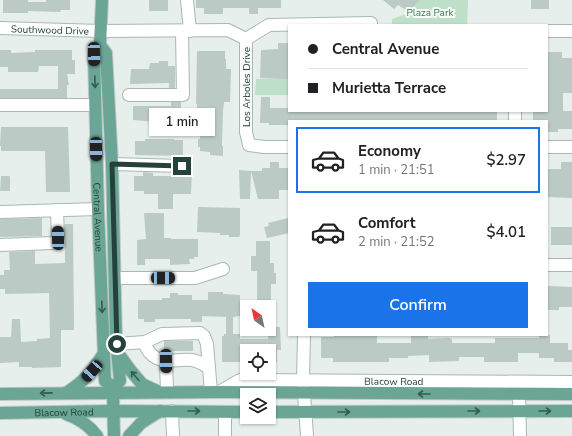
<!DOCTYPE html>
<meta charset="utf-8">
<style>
:root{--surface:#fff;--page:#f6f6f6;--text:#202124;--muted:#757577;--line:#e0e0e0;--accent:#1a73e8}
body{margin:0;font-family:"Nunito Sans",sans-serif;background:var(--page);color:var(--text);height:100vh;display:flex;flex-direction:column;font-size:15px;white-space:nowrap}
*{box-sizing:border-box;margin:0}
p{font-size:13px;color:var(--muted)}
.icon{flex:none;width:22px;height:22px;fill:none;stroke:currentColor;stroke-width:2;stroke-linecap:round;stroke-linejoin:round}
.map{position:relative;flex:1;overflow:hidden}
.side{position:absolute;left:288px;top:120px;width:260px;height:216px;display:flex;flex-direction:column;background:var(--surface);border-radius:0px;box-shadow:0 1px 3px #0004}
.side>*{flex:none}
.guide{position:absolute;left:288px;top:24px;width:260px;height:88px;border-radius:0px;box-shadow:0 1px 3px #0004;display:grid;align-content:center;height:88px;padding:0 20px;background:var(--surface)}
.needle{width:26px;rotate:327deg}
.controls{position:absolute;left:240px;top:300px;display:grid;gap:8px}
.controls a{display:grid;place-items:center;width:36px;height:36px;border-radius:0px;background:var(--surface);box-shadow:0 1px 3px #0004;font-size:20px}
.end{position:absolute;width:18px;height:18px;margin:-9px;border:5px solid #24423a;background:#fff;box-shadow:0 0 0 2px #fff}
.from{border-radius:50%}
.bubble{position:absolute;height:28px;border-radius:0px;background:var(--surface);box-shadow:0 1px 3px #0004;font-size:13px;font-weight:600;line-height:28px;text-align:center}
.car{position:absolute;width:12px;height:24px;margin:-12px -6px;border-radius:5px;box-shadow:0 0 3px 1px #0007;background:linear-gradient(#222 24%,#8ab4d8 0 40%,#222 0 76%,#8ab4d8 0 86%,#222 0)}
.guide b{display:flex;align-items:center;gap:14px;height:38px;font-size:15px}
.guide b+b{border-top:1px solid var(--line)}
.guide i{width:10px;height:10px;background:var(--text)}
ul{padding:7px 0 0;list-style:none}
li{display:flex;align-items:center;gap:12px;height:66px;margin:0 8px 6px;padding:0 12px;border:2px solid transparent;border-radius:0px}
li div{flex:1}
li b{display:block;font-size:15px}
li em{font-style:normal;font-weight:600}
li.selected{border-color:var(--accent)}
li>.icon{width:36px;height:36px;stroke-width:1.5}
.cta{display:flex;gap:8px;margin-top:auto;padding:8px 20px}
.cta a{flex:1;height:46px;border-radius:0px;background:var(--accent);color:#fff;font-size:16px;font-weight:600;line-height:46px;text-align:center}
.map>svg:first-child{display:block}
.green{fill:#bfe0c8}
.building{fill:#bbcac4}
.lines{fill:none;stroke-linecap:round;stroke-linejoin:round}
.minor-casing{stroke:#a8b8b2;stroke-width:14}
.major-casing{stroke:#c2cac8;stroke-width:14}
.minor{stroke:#fff;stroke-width:12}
.major{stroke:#6aa596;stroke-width:12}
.oneway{stroke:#365b51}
.route{stroke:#24423a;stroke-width:5}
.labels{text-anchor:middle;stroke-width:4;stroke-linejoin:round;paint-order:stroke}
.park-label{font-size:10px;fill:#2d7a4b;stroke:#f7fbf9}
.street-label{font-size:10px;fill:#24423a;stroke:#f7fbf9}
</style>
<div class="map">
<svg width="572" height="436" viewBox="0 0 572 436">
<rect width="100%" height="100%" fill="#e6efeb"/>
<path class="green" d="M420,0H468L467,25H392V19L409,13Z
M289,78V95H255L256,79Z"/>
<path class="building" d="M3,0H28V2H46V0H70V10H61L60,12L28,11V13H3Z
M149,0H168V11H149Z
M196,0H281V8H258V14H249V8H223V14H204V8H196Z
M383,0H420L409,12L398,5L394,9Z
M531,0H549V9H531Z
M278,43H288V50H289L288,79L260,78L261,50L278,49Z
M0,50H11V53L35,52V50H72V60H75V74H67L69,85H67V98H0V89H58V66H39L38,72H8V67H0Z
M197,51H225V59H226V69H231L230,102H224L223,111L222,146H223V156L210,155V152L200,151V147H198V139H200V110H197V104H196Z
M547,52H562V58H572V93H563V111H572V129H558V132H547V121H533V111H547Z
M159,61H168V66H175V88H169V83L130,84L131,69H149L150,63H159Z
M261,97H270V108H289V111H497V121H289V125H269V123H260Z
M171,102H181V124L133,120V106H171Z
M1,127H68L70,192H46L45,151H1V146H0Z
M145,139H174V140H183V156L135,155V141H145Z
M270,162H279V168H289V190H279V199H258L251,171H262V168H270Z
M561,162H572V198L547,197V169H561Z
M239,170L251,171L250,199H240Z
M143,172L153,173V176H172V173L192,172L191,194H173V209H158V194H144V191H134V176H143Z
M1,176H9L10,177V191H0Z
M198,207L240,208V235L239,237H229V235H220V233L197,232Z
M144,213H164V238H171V239H198V257H194V259H189L190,264L170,265V259H145V265H137V240L146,239Z
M42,218V236L0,237V219Z
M288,218L289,233L267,238L264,227L269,226L268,223Z
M65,224H73L74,330H61V367L32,368V367H19V362L0,363V337H11L12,319H20L21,342L37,341V339L50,338L49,293L5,294V289H0V275H4V270H10L9,252L35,251V264L65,263Z
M551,227H572V245H551Z
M256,241H270V263H274V273H276V284H271V303H257V271H251V256H256Z
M547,286L572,287V307H559V310H547Z
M208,292H223V294L240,295V316L233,317V334H240V339H268L269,327H280L281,350H277V362H269V351H256V347H240V362H222V336H224V334H226V317L202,316V322H191V319H155V322H144V319H138V300H162V298H170V293H178V295H192V300H208Z
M334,335H377V343H411V335H428V339L449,338L452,339V343H495V338H539V335H550V343H568V350H572V362H554V358H539V353H518V362H484V357H459V361L429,362V355L408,356V358H389V362H333V358H321V337H334Z
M164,341H193V351H164Z"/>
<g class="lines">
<g class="minor-casing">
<g id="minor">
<path d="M187,0L190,31"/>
<path id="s1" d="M0,28L100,31L228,30L246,39"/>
<path d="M547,31H572"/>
<path d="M246,39V132L249,145L264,147H289"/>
<path d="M246,39L269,25L371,23"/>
<path d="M129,95H183L182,31"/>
<path d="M0,105H95"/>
<path d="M515,111V121"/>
<path d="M547,147H572"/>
<path d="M112,164L182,166"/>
<path d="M0,212L98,209"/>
<path d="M0,245L52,243L56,242L58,237L57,210"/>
<path d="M547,265H572"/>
<path d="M115,278H195L223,269"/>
<path d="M304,335L303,380L307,436"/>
<path d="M145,342C145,347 147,349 150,353C162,366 177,358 192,360C199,361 203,364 209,368"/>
<path d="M117,344L145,342L162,334L200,333L204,336L207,344L211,392"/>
<path d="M166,361L167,392"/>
<path id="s2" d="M219,392L240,380L572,382"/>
<path d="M519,394L520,436"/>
<path d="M172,411L173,436"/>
<path d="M225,436V412"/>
</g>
</g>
<g class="major-casing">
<g id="major">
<path id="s3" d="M100,45L94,54L98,209L105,381L113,387L120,381L116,340L112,164L106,53L100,45L102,0"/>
<path d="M118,353L131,371L142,384L157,391"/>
<path d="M113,392L114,436"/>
<path d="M66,393C86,380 91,373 104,353"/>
<path d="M0,394L219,392L572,394"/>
<path d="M269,412L572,411"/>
<path id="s4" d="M0,413L110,411L247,412"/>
<path d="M66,414C80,419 89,425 97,436"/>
<path d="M129,436L141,423L160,411"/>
</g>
</g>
<use href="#minor" class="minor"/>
<use href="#major" class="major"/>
</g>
<defs><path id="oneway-shaft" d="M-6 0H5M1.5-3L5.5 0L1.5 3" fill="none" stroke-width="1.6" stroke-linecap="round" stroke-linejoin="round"/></defs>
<g class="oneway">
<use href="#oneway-shaft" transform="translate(95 82) rotate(88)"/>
<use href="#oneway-shaft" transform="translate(102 307) rotate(88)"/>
<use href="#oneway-shaft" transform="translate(135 376) rotate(-131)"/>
<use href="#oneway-shaft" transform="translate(46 393) rotate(179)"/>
<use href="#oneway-shaft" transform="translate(424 394) rotate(-180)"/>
<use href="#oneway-shaft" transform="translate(194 411)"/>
<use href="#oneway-shaft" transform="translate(474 411)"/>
<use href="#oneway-shaft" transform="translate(545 411)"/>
<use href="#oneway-shaft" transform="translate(344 412)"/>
</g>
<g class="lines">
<path class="route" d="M117,344L112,164L182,166"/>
</g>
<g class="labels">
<g class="park-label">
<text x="430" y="16">Plaza Park</text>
</g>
<g class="street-label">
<text dy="4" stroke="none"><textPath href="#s1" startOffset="50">Southwood Drive</textPath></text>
<text transform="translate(246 87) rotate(-90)" y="4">Los Arboles Drive</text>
<text dy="4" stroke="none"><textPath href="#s3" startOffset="174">Central Avenue</textPath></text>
<text dy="4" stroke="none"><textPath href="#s2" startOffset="178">Blacow Road</textPath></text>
<text dy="4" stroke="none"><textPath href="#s4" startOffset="64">Blacow Road</textPath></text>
</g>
</g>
</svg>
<div class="controls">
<a><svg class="needle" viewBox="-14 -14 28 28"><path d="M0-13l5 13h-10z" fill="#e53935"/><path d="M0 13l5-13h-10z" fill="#757577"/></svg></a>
<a><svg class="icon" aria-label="locate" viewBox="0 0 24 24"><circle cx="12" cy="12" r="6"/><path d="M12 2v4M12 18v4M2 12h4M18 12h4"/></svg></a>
<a><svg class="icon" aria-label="layers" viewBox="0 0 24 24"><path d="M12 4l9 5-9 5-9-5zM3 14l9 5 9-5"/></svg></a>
</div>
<i class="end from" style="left:117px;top:344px"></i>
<i class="end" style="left:182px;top:166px"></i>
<div class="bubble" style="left:149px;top:108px;width:66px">1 min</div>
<i class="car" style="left:94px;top:54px;rotate:178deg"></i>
<i class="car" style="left:96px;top:149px;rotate:179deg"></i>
<i class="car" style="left:58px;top:238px;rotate:359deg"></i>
<i class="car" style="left:163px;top:278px;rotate:90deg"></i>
<i class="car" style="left:166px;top:361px;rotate:179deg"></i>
<i class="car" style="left:92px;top:371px;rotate:222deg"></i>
<div class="guide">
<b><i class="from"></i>Central Avenue</b>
<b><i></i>Murietta Terrace</b>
</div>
<section class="side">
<ul>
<li class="selected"><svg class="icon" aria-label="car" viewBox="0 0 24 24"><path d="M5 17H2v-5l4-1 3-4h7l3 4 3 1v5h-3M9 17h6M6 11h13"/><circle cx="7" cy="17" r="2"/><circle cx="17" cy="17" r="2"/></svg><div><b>Economy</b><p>1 min · 21:51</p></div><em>$2.97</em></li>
<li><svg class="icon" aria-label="car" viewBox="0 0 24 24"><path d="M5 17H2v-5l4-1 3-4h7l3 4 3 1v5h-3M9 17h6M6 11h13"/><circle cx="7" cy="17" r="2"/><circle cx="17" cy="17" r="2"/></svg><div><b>Comfort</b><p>2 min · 21:52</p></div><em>$4.01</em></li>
</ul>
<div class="cta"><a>Confirm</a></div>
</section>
</div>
